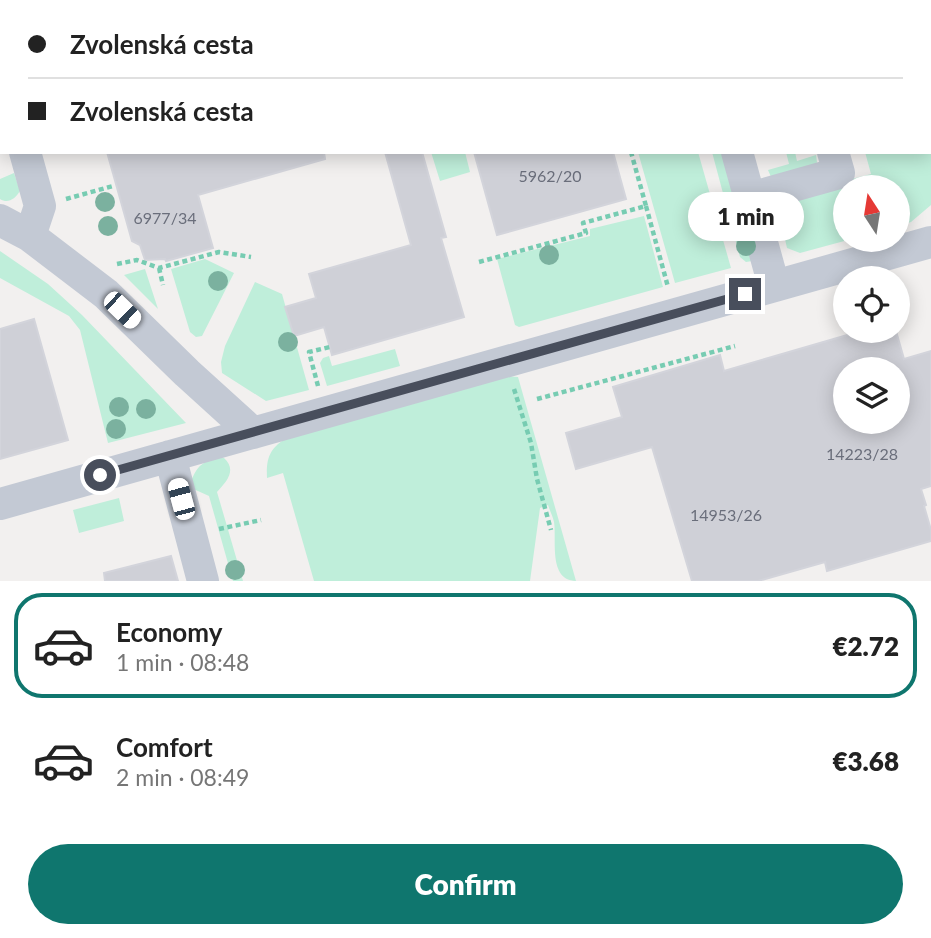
<!DOCTYPE html>
<meta charset="utf-8">
<style>
:root{--surface:#fff;--page:#f2f2f2;--text:#222;--muted:#767676;--line:#e0e0e0;--accent:#0f766e}
body{margin:0;font-family:Lato,sans-serif;background:var(--page);color:var(--text);height:100vh;display:flex;flex-direction:column;font-size:26px;white-space:nowrap}
*{box-sizing:border-box;margin:0}
p{font-size:23px;color:var(--muted)}
.icon{flex:none;width:38px;height:38px;fill:none;stroke:currentColor;stroke-width:2;stroke-linecap:round;stroke-linejoin:round}
.map{position:relative;height:581px;overflow:hidden}
.side{display:flex;flex-direction:column;background:var(--surface);flex:1}
.side>*{flex:none}
.hud{position:absolute;left:0px;top:0px;width:931px;height:154px;box-shadow:0 4px 18px #0003;display:grid;align-content:center;height:154px;padding:0 28px;background:var(--surface)}
.needle{width:46px;rotate:348deg}
.controls{position:absolute;left:833px;top:175px;display:grid;gap:14px}
.controls a{display:grid;place-items:center;width:77px;height:77px;border-radius:50%;background:var(--surface);box-shadow:0 4px 18px #0003;font-size:35px}
.end{position:absolute;width:32px;height:32px;margin:-16px;border:9px solid #484e5c;background:#fff;box-shadow:0 0 0 4px #fff}
.from{border-radius:50%}
.bubble{position:absolute;height:49px;border-radius:24px;background:var(--surface);box-shadow:0 4px 18px #0003;font-size:23px;font-weight:800;line-height:49px;text-align:center}
.car{position:absolute;width:21px;height:42px;margin:-21px -10px;border-radius:9px;box-shadow:0 0 5px 2px #0007;background:linear-gradient(#fff 24%,#345 0 40%,#fff 0 76%,#345 0 86%,#fff 0)}
.hud b{display:flex;align-items:center;gap:24px;height:66px;font-size:26px}
.hud b+b{border-top:2px solid var(--line)}
.hud i{width:18px;height:18px;background:var(--text)}
ul{padding:12px 0 0;list-style:none}
li{display:flex;align-items:center;gap:21px;height:105px;margin:0 14px 10px;padding:0 14px;border:4px solid transparent;border-radius:28px}
li div{flex:1}
li b{display:block;font-size:26px}
li em{font-style:normal;font-weight:800}
li.on{border-color:var(--accent)}
li>.icon{width:63px;height:63px;stroke-width:1.5}
.action{display:flex;gap:14px;margin-top:auto;padding:14px 28px}
.action a{flex:1;height:80px;border-radius:42px;background:var(--accent);color:#fff;font-size:28px;font-weight:800;line-height:80px;text-align:center}
.map>svg:first-child{display:block}
.green{fill:#bfeeda}
.building{fill:#cfd0d7;stroke:#d3d4db;stroke-width:2;fill-rule:evenodd}
.lines{fill:none;stroke-linecap:round;stroke-linejoin:round}
.path{stroke:#77ccb2;stroke-width:4.5;stroke-dasharray:5 3.5;stroke-linecap:butt}
.minor{stroke:#c3c9d4;stroke-width:32}
.tree{fill:#7bb19f}
.route{stroke:#484e5c;stroke-width:9}
.labels{text-anchor:middle;stroke-width:7;stroke-linejoin:round;paint-order:stroke}
.number-label{font-size:16px;fill:#6a6e7b}
</style>
<div class="map">
<svg width="931" height="581" viewBox="0 0 931 581">
<rect width="100%" height="100%" fill="#f2f0ef"/>
<path class="green" d="M132,0H449L450,2H125Z
M849,0H931V205L911,222L898,226V187H845V240H848L800,253L787,248L779,213L781,205L795,194L871,174L865,152H929V2H843Z
M431,152H465L470,172L440,181Z
M638,152H698L731,268L675,283Z
M712,152H727L752,261L746,262L740,257Z
M786,152H795L797,161L816,155L817,162L815,168L771,177L768,170L789,164Z
M14,173L20,191C15,199 8,204 0,199V179Z
M644,216L663,287L519,327L515,325L497,259L590,236V229Z
M0,251L48,284L82,315L186,423L108,443L80,330L69,316L0,278Z
M205,259L234,273L202,336L196,337L190,332L171,269Z
M145,269L158,309L124,275Z
M255,282L282,294L309,390L266,401L222,373L221,362L225,346Z
M395,349L400,366L327,386L320,363L323,358L329,356L332,366Z
M506,376L518,377L576,581C548,580 557,540 554,522C553,517 550,511 548,505L540,508L530,581H314L283,473L267,478C266,457 270,448 288,437Z
M216,457L224,458C237,470 227,481 217,492L243,581H233L209,496L189,487C195,470 198,464 216,457Z
M119,498L124,521L79,533L73,510Z"/>
<path class="building" d="M107,152H324L325,159L198,195L213,248L166,261L165,259L145,260L140,245L132,241Z
M385,152H422L446,237L441,238L464,317L332,355L324,327L294,336L285,307L316,298L309,274L411,245Z
M474,152H613L626,199L497,235Z
M34,319L68,440L0,459V329Z
M861,331H896L904,359L931,351V486L921,489L926,505L924,506L931,530V541L827,571L825,562L758,581H692L652,447L576,469L566,433L622,417L613,387L720,355L724,371ZM845,369H898V422H845Z
M171,556L178,581H105L104,573Z"/>
<g class="lines">
<path class="path" d="M836,0V1
M66,199L113,186
M646,206L668,287
M479,262L586,233L583,223L646,206L631,152
M117,264L137,260L159,268L219,252L251,257
M159,268L163,285
M318,386L309,352L330,347
M514,389L531,443L537,479L551,530
M537,399L735,346
M219,529L261,520"/>
<path class="minor" d="M608,0L609,2
M634,0L635,2
M660,2L667,0
M770,2L776,0
M25,152L40,206L30,236
M737,152L774,286
M750,198L839,173L833,152
M0,220L30,236L106,294L187,373L253,433
M170,456L203,581
M0,504L931,242"/>
</g>
<g class="tree">
<circle cx="105" cy="202" r="10"/>
<circle cx="734" cy="225" r="10"/>
<circle cx="108" cy="226" r="10"/>
<circle cx="746" cy="246" r="10"/>
<circle cx="549" cy="255" r="10"/>
<circle cx="218" cy="281" r="10"/>
<circle cx="288" cy="342" r="10"/>
<circle cx="119" cy="407" r="10"/>
<circle cx="146" cy="409" r="10"/>
<circle cx="116" cy="429" r="10"/>
<circle cx="235" cy="570" r="10"/>
</g>
<g class="lines">
<path class="route" d="M100,475L745,294"/>
</g>
<g class="labels">
<g class="number-label">
<text x="550" y="182">5962/20</text>
<text x="165" y="224">6977/34</text>
<text x="862" y="460">14223/28</text>
<text x="726" y="521">14953/26</text>
</g>
</g>
</svg>
<div class="controls">
<a><svg class="needle" viewBox="-14 -14 28 28"><path d="M0-13l5 13h-10z" fill="#e53935"/><path d="M0 13l5-13h-10z" fill="#767676"/></svg></a>
<a><svg class="icon" aria-label="locate" viewBox="0 0 24 24"><circle cx="12" cy="12" r="6"/><path d="M12 2v4M12 18v4M2 12h4M18 12h4"/></svg></a>
<a><svg class="icon" aria-label="layers" viewBox="0 0 24 24"><path d="M12 4l9 5-9 5-9-5zM3 14l9 5 9-5"/></svg></a>
</div>
<i class="end from" style="left:100px;top:475px"></i>
<i class="end" style="left:745px;top:294px"></i>
<div class="bubble" style="left:688px;top:192px;width:116px">1 min</div>
<i class="car" style="left:122px;top:310px;rotate:134deg"></i>
<i class="car" style="left:181px;top:499px;rotate:345deg"></i>
<div class="hud">
<b><i class="from"></i>Zvolenská cesta</b>
<b><i></i>Zvolenská cesta</b>
</div>
</div>
<section class="side">
<ul>
<li class="on"><svg class="icon" aria-label="car" viewBox="0 0 24 24"><path d="M5 17H2v-5l4-1 3-4h7l3 4 3 1v5h-3M9 17h6M6 11h13"/><circle cx="7" cy="17" r="2"/><circle cx="17" cy="17" r="2"/></svg><div><b>Economy</b><p>1 min · 08:48</p></div><em>€2.72</em></li>
<li><svg class="icon" aria-label="car" viewBox="0 0 24 24"><path d="M5 17H2v-5l4-1 3-4h7l3 4 3 1v5h-3M9 17h6M6 11h13"/><circle cx="7" cy="17" r="2"/><circle cx="17" cy="17" r="2"/></svg><div><b>Comfort</b><p>2 min · 08:49</p></div><em>€3.68</em></li>
</ul>
<div class="action"><a>Confirm</a></div>
</section>
